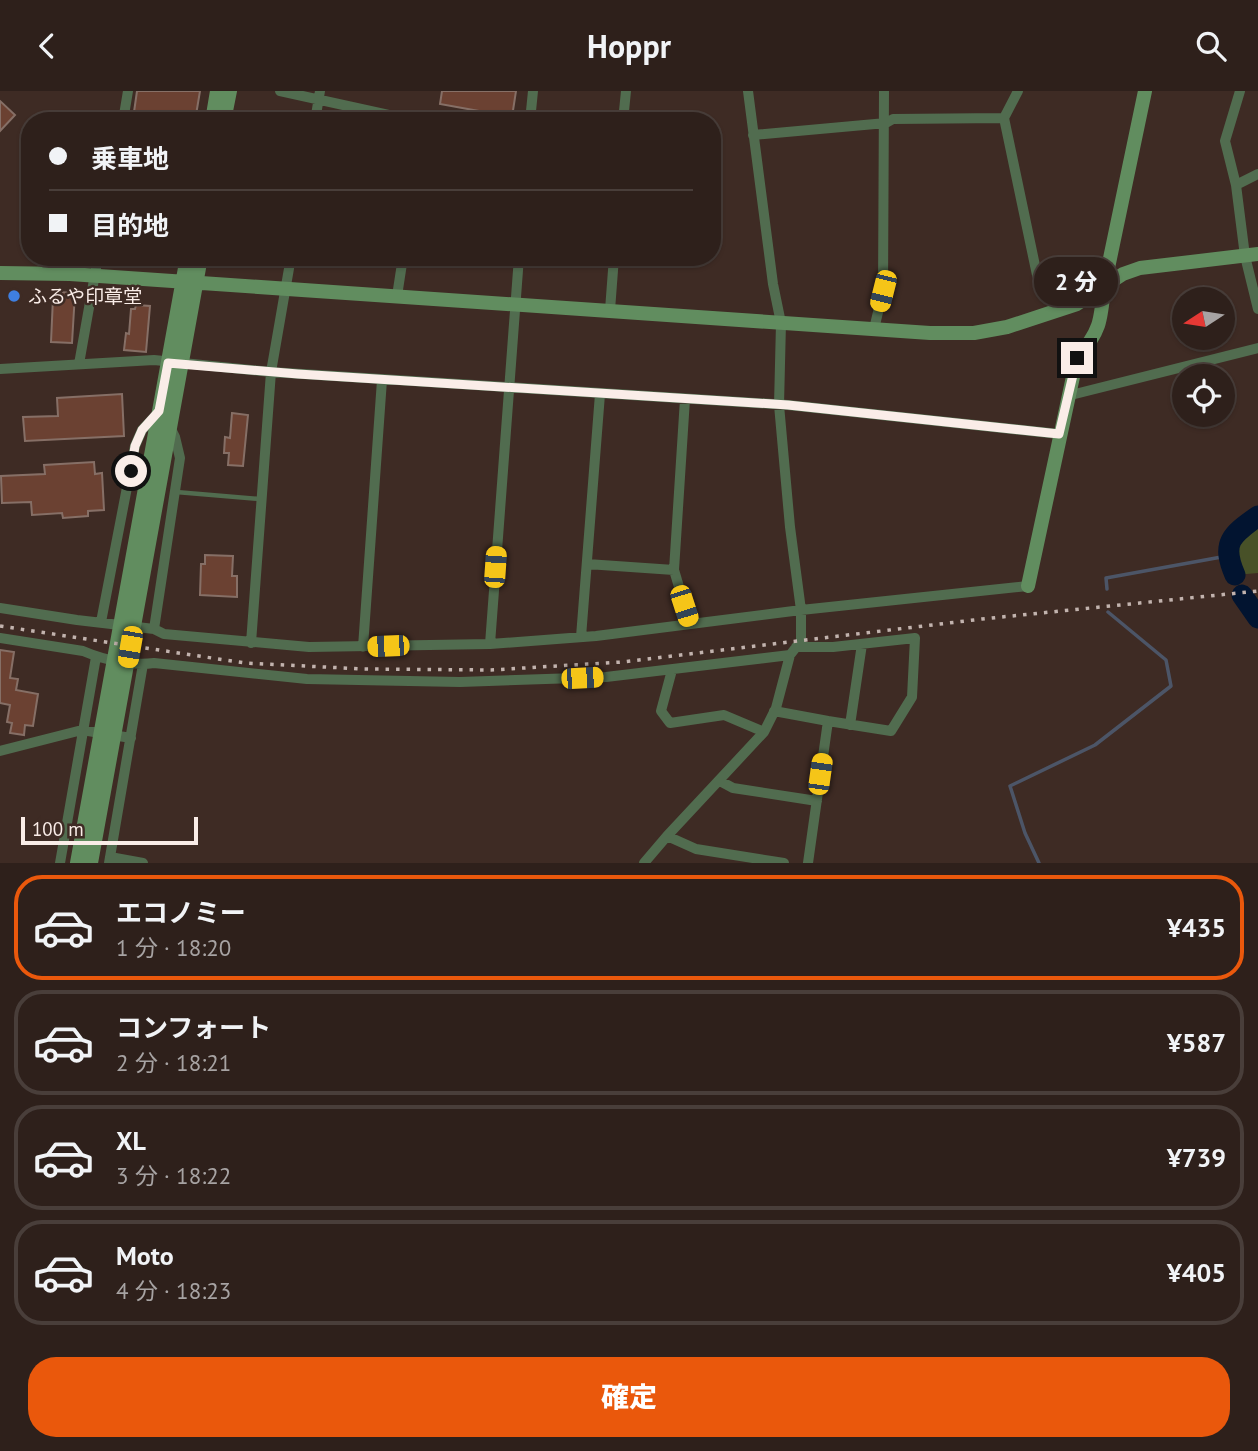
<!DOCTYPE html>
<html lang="ja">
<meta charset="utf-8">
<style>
:root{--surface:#2e201b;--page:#362824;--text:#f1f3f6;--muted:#a7a3a3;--line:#493e3a;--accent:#ea580c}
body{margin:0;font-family:"PT Sans","Noto Sans JP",sans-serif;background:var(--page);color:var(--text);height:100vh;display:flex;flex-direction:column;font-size:26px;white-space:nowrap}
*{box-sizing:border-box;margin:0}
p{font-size:23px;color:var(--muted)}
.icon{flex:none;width:38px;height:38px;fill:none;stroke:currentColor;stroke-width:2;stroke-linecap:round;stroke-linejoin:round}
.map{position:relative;height:772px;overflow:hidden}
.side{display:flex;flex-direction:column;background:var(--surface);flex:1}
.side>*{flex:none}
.guide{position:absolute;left:21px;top:21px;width:700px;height:154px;border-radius:28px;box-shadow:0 2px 5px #0004,0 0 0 2px var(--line);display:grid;align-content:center;height:154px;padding:0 28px;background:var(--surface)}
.needle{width:46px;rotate:258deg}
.buttons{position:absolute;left:1172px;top:196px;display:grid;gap:14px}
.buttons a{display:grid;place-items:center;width:63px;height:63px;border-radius:50%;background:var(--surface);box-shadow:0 2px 5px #0004,0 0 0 2px var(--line);font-size:35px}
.scale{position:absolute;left:21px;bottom:18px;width:177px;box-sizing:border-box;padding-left:7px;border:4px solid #faede8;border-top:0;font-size:19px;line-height:24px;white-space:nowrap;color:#faede8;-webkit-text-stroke:5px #3e2b24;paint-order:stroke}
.end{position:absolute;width:32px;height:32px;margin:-16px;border:9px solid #faede8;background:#111;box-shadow:0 0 0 4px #111}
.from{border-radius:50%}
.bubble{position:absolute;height:49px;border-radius:24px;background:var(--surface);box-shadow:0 2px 5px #0004,0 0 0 2px var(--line);font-size:23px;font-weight:800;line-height:49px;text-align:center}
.car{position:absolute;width:21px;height:42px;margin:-21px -10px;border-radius:9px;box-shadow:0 0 5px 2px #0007;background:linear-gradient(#f5c518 24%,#345 0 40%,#f5c518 0 76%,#345 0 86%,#f5c518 0)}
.guide b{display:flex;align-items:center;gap:24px;height:66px;font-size:26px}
.guide b+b{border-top:2px solid var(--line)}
.guide i{width:18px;height:18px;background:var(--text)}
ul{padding:12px 0 0;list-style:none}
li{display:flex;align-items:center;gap:21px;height:105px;margin:0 14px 10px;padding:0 14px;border:4px solid var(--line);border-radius:28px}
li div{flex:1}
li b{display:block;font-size:26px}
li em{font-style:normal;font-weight:800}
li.active{border-color:var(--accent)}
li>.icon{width:63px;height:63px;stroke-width:1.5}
.button{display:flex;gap:14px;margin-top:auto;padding:14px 28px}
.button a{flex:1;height:80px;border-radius:28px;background:var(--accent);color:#fff;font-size:28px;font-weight:800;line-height:80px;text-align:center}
header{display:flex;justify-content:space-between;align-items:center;height:91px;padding:0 28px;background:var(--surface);font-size:32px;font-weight:800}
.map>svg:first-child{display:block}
.green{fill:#485128}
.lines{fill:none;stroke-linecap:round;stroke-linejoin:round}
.stream{stroke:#4c5567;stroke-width:3.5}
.river{stroke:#021430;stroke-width:21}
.building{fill:#6b4132;stroke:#866f66;stroke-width:2}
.lane{stroke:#516c4f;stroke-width:4.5}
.street{stroke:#516c4f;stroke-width:10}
.secondary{stroke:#618d5f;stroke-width:14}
.rail{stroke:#c2b3ae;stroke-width:3.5;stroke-dasharray:3.5 7;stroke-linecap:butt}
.route{stroke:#faede8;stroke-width:9}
.shop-dot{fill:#3f7fe0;stroke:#3e2b24;stroke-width:2.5}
.labels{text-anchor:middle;stroke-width:5;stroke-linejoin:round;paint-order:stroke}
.poi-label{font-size:19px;fill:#faede8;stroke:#3e2b24;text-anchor:start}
</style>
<header><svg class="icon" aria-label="back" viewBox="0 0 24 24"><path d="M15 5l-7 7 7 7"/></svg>Hoppr<svg class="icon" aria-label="search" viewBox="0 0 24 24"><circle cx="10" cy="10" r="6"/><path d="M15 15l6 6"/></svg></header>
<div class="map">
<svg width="1258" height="772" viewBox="0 0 1258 772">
<rect width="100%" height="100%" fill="#3e2b24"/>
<path class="green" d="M1258,425V482L1235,484C1221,452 1231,444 1258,425Z"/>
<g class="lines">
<path class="stream" d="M1107,498L1106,487L1227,465
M1039,772L1025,742L1010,695L1095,654L1171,595L1166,569L1108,521"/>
<path class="river" d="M1235,484C1221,452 1231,444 1258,425
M1242,504L1258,527"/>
</g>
<path class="building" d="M137,0H200L195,30L134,21Z
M442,0H516L512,26L440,13Z
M0,10L15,24L0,40Z
M57,201L75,202L72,252L51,251L53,207L57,208Z
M136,214L150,215L146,261L124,259L126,242L129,243L131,218H135Z
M122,303L124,345L25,350L23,326L58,325L57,307Z
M232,322L248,324L243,375L228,374L229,362H224L225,346L230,347Z
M94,371L95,383L102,382L104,419L88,420V425L63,427L62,422L32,424L31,411L2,412L1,385L45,383L44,374Z
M205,464L233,465L232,485H237V506L200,504L201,473H205Z
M0,559L14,561L10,587L18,588L16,599L38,603L33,635L25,634L24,644L10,642L12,632L7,631L10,614L0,612Z"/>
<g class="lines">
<path class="lane" d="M176,401L260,408"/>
<path class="street" d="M280,0L416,30
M1018,0L1004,27L1037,184L1057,221
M1240,0L1225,50L1236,94L1245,165L1258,218
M123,30L128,0
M315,30L320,0
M530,30L533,0
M623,30L626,0
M753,44L886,32L893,28L1004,27
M1236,94L1258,83
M397,205L403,166
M610,219L614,166
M874,238L883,200L884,0
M79,273L98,166
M0,278L154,269L271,281L788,314L1059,343
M1067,305L1258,257
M685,308L674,479L690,533
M587,473L674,479
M0,517L77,529L154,538L164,543L309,556L490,553L596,545L801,519L1028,495
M101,531L135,355L142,339L158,322
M154,538L180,367L175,346L170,336
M581,546L600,303
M0,547L83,560C104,569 132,575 154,572L307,588L460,591L606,586L790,564
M251,552L271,281L291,166
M490,553L519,166
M363,556L382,289
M796,556H833L915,547L912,606L891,640L828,630
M672,579L661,620L670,632L724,624L764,641
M774,620L828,630L808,772
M850,634L862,553
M0,660L82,639L131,647
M720,690L733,697L817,710
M667,745L696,758L784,772
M110,766L143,772
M60,772L96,566
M109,772L143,573
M644,772L667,745L764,641L776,617L790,564L801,550V519L790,436L779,314L781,232L773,193L748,0"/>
<path class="secondary" d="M212,30L217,0
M224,30L230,0
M0,182L70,183L930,242H974L1007,236L1077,213L1123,183L1140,177L1258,163
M1028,495L1077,267C1100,241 1101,230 1104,196L1145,0
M77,772L187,166
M91,772L201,166"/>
<path class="rail" d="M0,535L245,572L364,578L491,579L622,571L982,528L1258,500"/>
</g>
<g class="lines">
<path class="route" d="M131,380L135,355L142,339L159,320L168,272L298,283L788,314L1059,343L1077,267"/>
</g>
<circle class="shop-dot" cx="14" cy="205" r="7"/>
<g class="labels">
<g class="poi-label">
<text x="28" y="212">ふるや印章堂</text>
</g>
</g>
</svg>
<div class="buttons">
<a><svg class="needle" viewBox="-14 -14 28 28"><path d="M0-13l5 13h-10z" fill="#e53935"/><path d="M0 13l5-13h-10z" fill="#a7a3a3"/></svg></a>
<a><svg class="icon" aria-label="locate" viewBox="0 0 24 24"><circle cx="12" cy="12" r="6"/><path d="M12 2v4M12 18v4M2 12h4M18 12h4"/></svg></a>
</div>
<div class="scale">100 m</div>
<i class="end from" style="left:131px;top:380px"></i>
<i class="end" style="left:1077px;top:267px"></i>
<div class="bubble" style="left:1034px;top:166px;width:84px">2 分</div>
<i class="car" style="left:883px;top:200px;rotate:194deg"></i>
<i class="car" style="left:495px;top:476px;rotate:4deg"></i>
<i class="car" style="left:684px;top:515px;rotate:162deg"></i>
<i class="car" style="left:388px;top:555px;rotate:268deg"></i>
<i class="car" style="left:130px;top:556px;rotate:190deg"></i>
<i class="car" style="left:582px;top:587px;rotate:87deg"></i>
<i class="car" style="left:820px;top:683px;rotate:8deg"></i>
<div class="guide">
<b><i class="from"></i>乗車地</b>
<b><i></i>目的地</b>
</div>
</div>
<section class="side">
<ul>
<li class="active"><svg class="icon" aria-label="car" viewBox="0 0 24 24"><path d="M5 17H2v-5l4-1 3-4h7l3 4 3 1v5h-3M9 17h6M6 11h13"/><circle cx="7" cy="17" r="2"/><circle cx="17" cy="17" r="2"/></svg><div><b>エコノミー</b><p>1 分 · 18:20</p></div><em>¥435</em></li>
<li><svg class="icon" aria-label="car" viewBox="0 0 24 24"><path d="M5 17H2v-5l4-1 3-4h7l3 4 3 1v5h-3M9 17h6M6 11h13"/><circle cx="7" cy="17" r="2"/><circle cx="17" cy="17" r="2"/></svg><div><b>コンフォート</b><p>2 分 · 18:21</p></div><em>¥587</em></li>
<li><svg class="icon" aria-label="car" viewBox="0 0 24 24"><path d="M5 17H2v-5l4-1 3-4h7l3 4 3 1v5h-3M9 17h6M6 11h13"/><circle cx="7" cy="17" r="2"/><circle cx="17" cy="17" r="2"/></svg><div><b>XL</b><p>3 分 · 18:22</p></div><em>¥739</em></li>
<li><svg class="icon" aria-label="car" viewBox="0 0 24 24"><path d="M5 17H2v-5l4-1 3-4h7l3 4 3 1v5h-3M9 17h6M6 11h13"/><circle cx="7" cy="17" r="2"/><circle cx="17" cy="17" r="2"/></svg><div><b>Moto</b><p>4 分 · 18:23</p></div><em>¥405</em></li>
</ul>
<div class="button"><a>確定</a></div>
</section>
